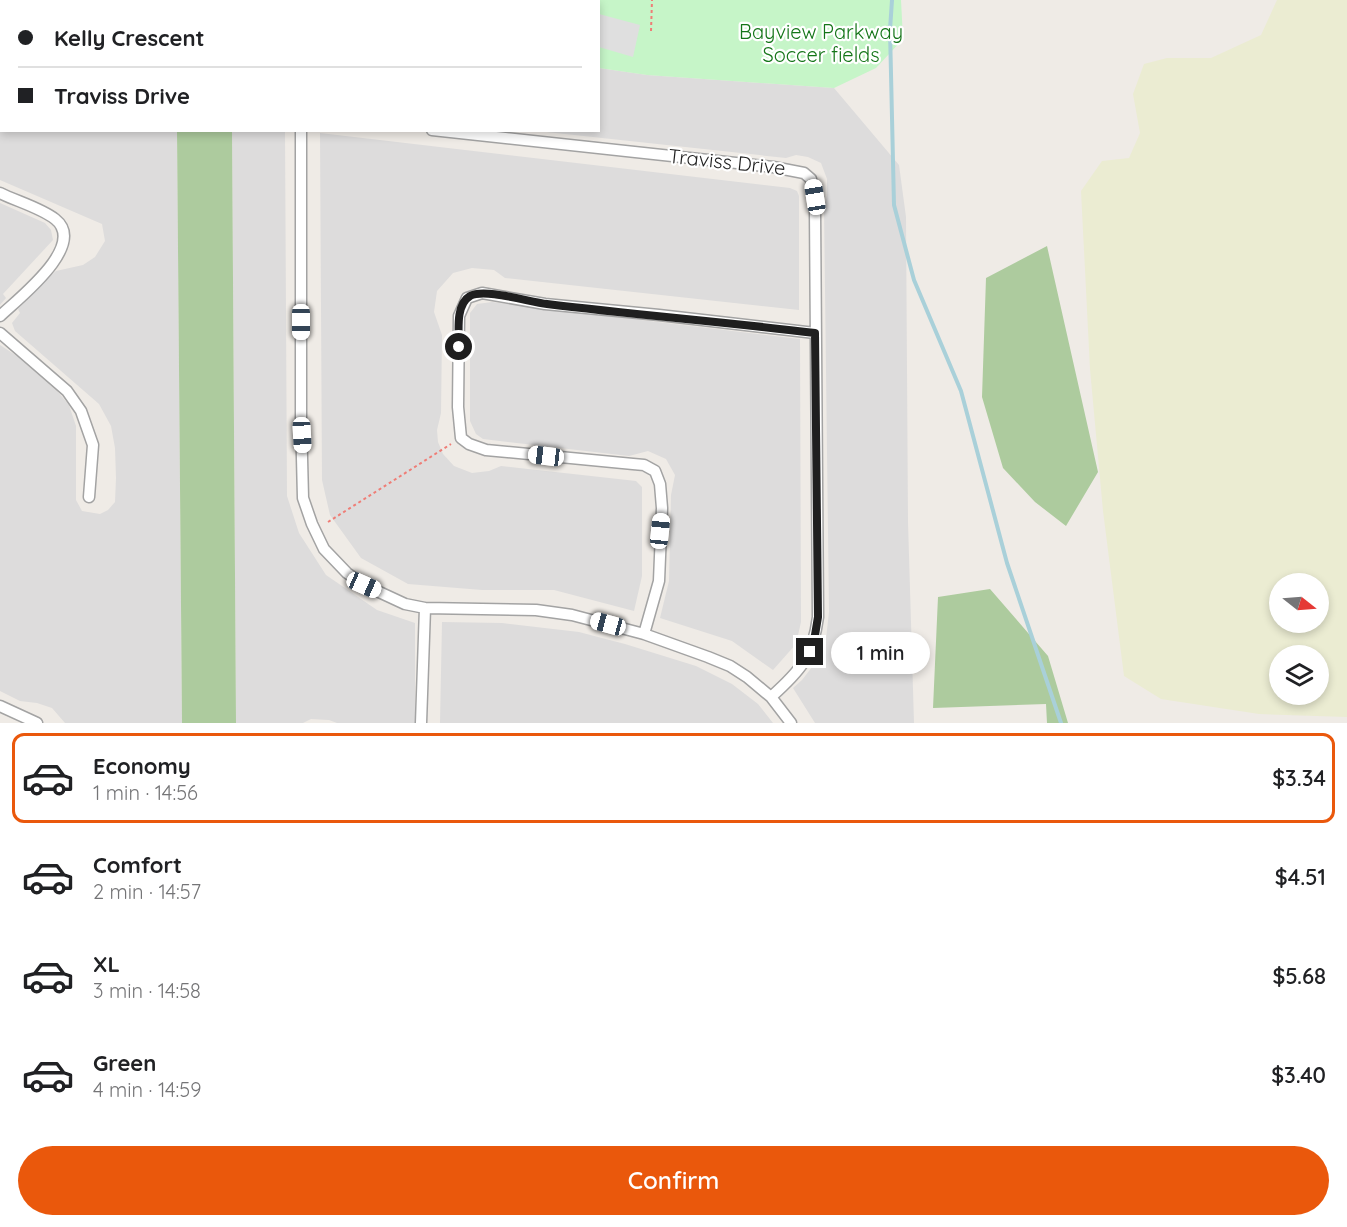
<!DOCTYPE html>
<meta charset="utf-8">
<style>
:root{--surface:#fff;--page:#f2f2f2;--text:#202124;--muted:#757577;--line:#e0e0e0;--accent:#ea580c}
body{margin:0;font-family:Quicksand,sans-serif;background:var(--page);color:var(--text);height:100vh;display:flex;flex-direction:column;font-size:22px;white-space:nowrap}
*{box-sizing:border-box;margin:0}
p{font-size:20px;color:var(--muted)}
.icon{flex:none;width:33px;height:33px;fill:none;stroke:currentColor;stroke-width:2;stroke-linecap:round;stroke-linejoin:round}
.map{position:relative;height:723px;overflow:hidden}
.details{display:flex;flex-direction:column;background:var(--surface);flex:1}
.details>*{flex:none}
.banner{position:absolute;left:0px;top:0px;width:600px;height:132px;box-shadow:0 3px 9px #0003;display:grid;align-content:center;height:132px;padding:0 18px;background:var(--surface)}
.needle{width:39px;rotate:107deg}
.controls{position:absolute;left:1269px;top:573px;display:grid;gap:12px}
.controls a{display:grid;place-items:center;width:60px;height:60px;border-radius:50%;background:var(--surface);box-shadow:0 3px 9px #0003;font-size:30px}
.end{position:absolute;width:27px;height:27px;margin:-14px;border:8px solid #1f1f1f;background:#fff;box-shadow:0 0 0 3px #fff}
.from{border-radius:50%}
.bubble{position:absolute;height:42px;border-radius:21px;background:var(--surface);box-shadow:0 3px 9px #0003;font-size:20px;font-weight:600;line-height:42px;text-align:center}
.car{position:absolute;width:18px;height:36px;margin:-18px -9px;border-radius:8px;box-shadow:0 0 4px 2px #0007;background:linear-gradient(#fff 24%,#345 0 40%,#fff 0 76%,#345 0 86%,#fff 0)}
.banner b{display:flex;align-items:center;gap:21px;height:57px;font-size:22px}
.banner b+b{border-top:2px solid var(--line)}
.banner i{width:15px;height:15px;background:var(--text)}
ul{padding:10px 0 0;list-style:none}
li{display:flex;align-items:center;gap:18px;height:90px;margin:0 12px 9px;padding:0 6px;border:3px solid transparent;border-radius:12px}
li div{flex:1}
li b{display:block;font-size:22px}
li em{font-style:normal;font-weight:600}
li.active{border-color:var(--accent)}
li>.icon{width:54px;height:54px;stroke-width:1.5}
.action{display:flex;gap:12px;margin-top:auto;padding:12px 18px}
.action a{flex:1;height:69px;border-radius:36px;background:var(--accent);color:#fff;font-size:24px;font-weight:600;line-height:69px;text-align:center}
.map>svg:first-child{display:block}
.residential{fill:#dddcdc}
.farmland{fill:#ebecd2;fill-rule:evenodd}
.forest{fill:#adcb9e}
.park{fill:#c6f5c8}
.parking{fill:#dfdfdf}
.lines{fill:none;stroke-linecap:round;stroke-linejoin:round}
.stream{stroke:#a9d0d9;stroke-width:4}
.street-casing{stroke:#a3a3a3;stroke-width:13}
.path{stroke:#ef7d76;stroke-width:2;stroke-dasharray:3 3;stroke-linecap:butt}
.street{stroke:#fff;stroke-width:10}
.route{stroke:#1f1f1f;stroke-width:8}
.labels{text-anchor:middle;stroke-width:4.5;stroke-linejoin:round;paint-order:stroke}
.park-label{font-size:20px;fill:#147518;stroke:#fff}
.street-label{font-size:20px;fill:#1f1f1f;stroke:#fff}
</style>
<div class="map">
<svg width="1347" height="723" viewBox="0 0 1347 723">
<rect width="100%" height="100%" fill="#efebe6"/>
<path class="residential" d="M0,39L2,130L177,131L182,723H65L52,708L37,703L20,701L0,691V345L17,356L58,392L69,405L76,426V500L82,511L100,514L108,510L115,502L116,478L115,448L111,426L99,404L15,331L12,323L20,313L18,309L39,286L56,271L83,265L95,257L105,241L102,224L0,180Z
M599,68L647,75L834,88L899,165L906,217L908,522L914,723H815L793,688L802,680L819,658L826,639L829,612L824,208L827,196V179L821,163L808,157L796,155L786,158L537,131L598,130Z
M232,131H285L287,496L299,533L326,575L377,610L415,623V723H337L329,720L311,719L303,723H236Z
M320,133L790,188L797,191L799,196V310L505,278L494,270L472,268L453,273L437,291L434,312L442,335L441,413L437,430L438,442L443,454L454,466L472,473L489,471L501,466L636,481L642,487V576L634,611L554,590H482L408,584L361,558L330,515L322,480Z
M0,203L45,223L51,230L53,240L3,294L6,298L0,305Z
M492,302L800,339L801,622L796,644L773,670L732,641L660,618L669,581L671,495L675,475L666,459L648,451L629,456L483,439L476,434L470,421V313L477,304Z
M442,622L502,623L579,632L625,644L696,666L732,684L758,704L773,723H440Z"/>
<path class="farmland" d="M1277,0H1347V717L1259,714L1161,699L1124,676L1103,511L1090,369L1081,191L1102,161L1129,158L1140,133L1133,94L1144,64L1167,58H1211L1261,35ZM1280,584H1318V622H1280ZM1280,656H1318V694H1280Z"/>
<path class="forest" d="M177,131H232L236,723H182Z
M1047,246L1098,472L1066,526L1035,502L1003,468L982,397L986,278Z
M990,589L1048,656L1068,723H1047L1046,704L933,708L938,597Z"/>
<path class="park" d="M329,0H901L903,39L876,68L834,88L647,75L599,68L598,2H328Z"/>
<path class="parking" d="M599,14L640,25L633,57L599,47Z"/>
<g class="lines">
<path class="stream" d="M892,0L890,30L894,205L914,280L961,391L1007,563L1061,723"/>
<g class="street-casing">
<path id="street" d="M305,2V0
M0,32L2,33
M301,130V418L303,498L312,524L324,549L347,573L364,585L405,604L425,608L536,610L572,615L644,634L708,657L730,666L747,677L771,697L791,723
M432,130L773,167L804,173L811,179L815,210L818,617C813,657 800,671 771,697
M0,193C16,201 41,208 55,219C88,245 19,298 0,316
M0,333L67,391L81,411L93,445L89,497
M644,634L659,581L662,508L660,484L655,471L644,465L633,464L486,450L469,444L461,438L458,407L459,316L467,298L482,293L545,304L659,315L815,333
M0,706L37,723
M421,723L425,608"/>
</g>
<path class="path" d="M651,31L652,0
M328,522L451,444"/>
<use href="#street" class="street"/>
</g>
<g class="lines">
<path class="route" d="M459,347C459,332 455,305 470,296C485,288 529,302 547,304C636,315 726,322 815,333L818,617L815,635L810,652"/>
</g>
<g class="labels">
<g class="park-label">
<text x="821" y="39">Bayview Parkway<tspan x="821" dy="23">Soccer fields</tspan></text>
</g>
<g class="street-label">
<text transform="translate(727 162) rotate(6)" y="7">Traviss Drive</text>
</g>
</g>
</svg>
<div class="controls">
<a><svg class="needle" viewBox="-14 -14 28 28"><path d="M0-13l5 13h-10z" fill="#e53935"/><path d="M0 13l5-13h-10z" fill="#757577"/></svg></a>
<a><svg class="icon" aria-label="layers" viewBox="0 0 24 24"><path d="M12 4l9 5-9 5-9-5zM3 14l9 5 9-5"/></svg></a>
</div>
<i class="end from" style="left:459px;top:347px"></i>
<i class="end" style="left:810px;top:652px"></i>
<div class="bubble" style="left:831px;top:632px;width:99px">1 min</div>
<i class="car" style="left:815px;top:197px;rotate:351deg"></i>
<i class="car" style="left:301px;top:322px;rotate:180deg"></i>
<i class="car" style="left:302px;top:435px;rotate:177deg"></i>
<i class="car" style="left:546px;top:456px;rotate:277deg"></i>
<i class="car" style="left:660px;top:531px;rotate:6deg"></i>
<i class="car" style="left:364px;top:585px;rotate:114deg"></i>
<i class="car" style="left:608px;top:624px;rotate:285deg"></i>
<div class="banner">
<b><i class="from"></i>Kelly Crescent</b>
<b><i></i>Traviss Drive</b>
</div>
</div>
<section class="details">
<ul>
<li class="active"><svg class="icon" aria-label="car" viewBox="0 0 24 24"><path d="M5 17H2v-5l4-1 3-4h7l3 4 3 1v5h-3M9 17h6M6 11h13"/><circle cx="7" cy="17" r="2"/><circle cx="17" cy="17" r="2"/></svg><div><b>Economy</b><p>1 min · 14:56</p></div><em>$3.34</em></li>
<li><svg class="icon" aria-label="car" viewBox="0 0 24 24"><path d="M5 17H2v-5l4-1 3-4h7l3 4 3 1v5h-3M9 17h6M6 11h13"/><circle cx="7" cy="17" r="2"/><circle cx="17" cy="17" r="2"/></svg><div><b>Comfort</b><p>2 min · 14:57</p></div><em>$4.51</em></li>
<li><svg class="icon" aria-label="car" viewBox="0 0 24 24"><path d="M5 17H2v-5l4-1 3-4h7l3 4 3 1v5h-3M9 17h6M6 11h13"/><circle cx="7" cy="17" r="2"/><circle cx="17" cy="17" r="2"/></svg><div><b>XL</b><p>3 min · 14:58</p></div><em>$5.68</em></li>
<li><svg class="icon" aria-label="car" viewBox="0 0 24 24"><path d="M5 17H2v-5l4-1 3-4h7l3 4 3 1v5h-3M9 17h6M6 11h13"/><circle cx="7" cy="17" r="2"/><circle cx="17" cy="17" r="2"/></svg><div><b>Green</b><p>4 min · 14:59</p></div><em>$3.40</em></li>
</ul>
<div class="action"><a>Confirm</a></div>
</section>
